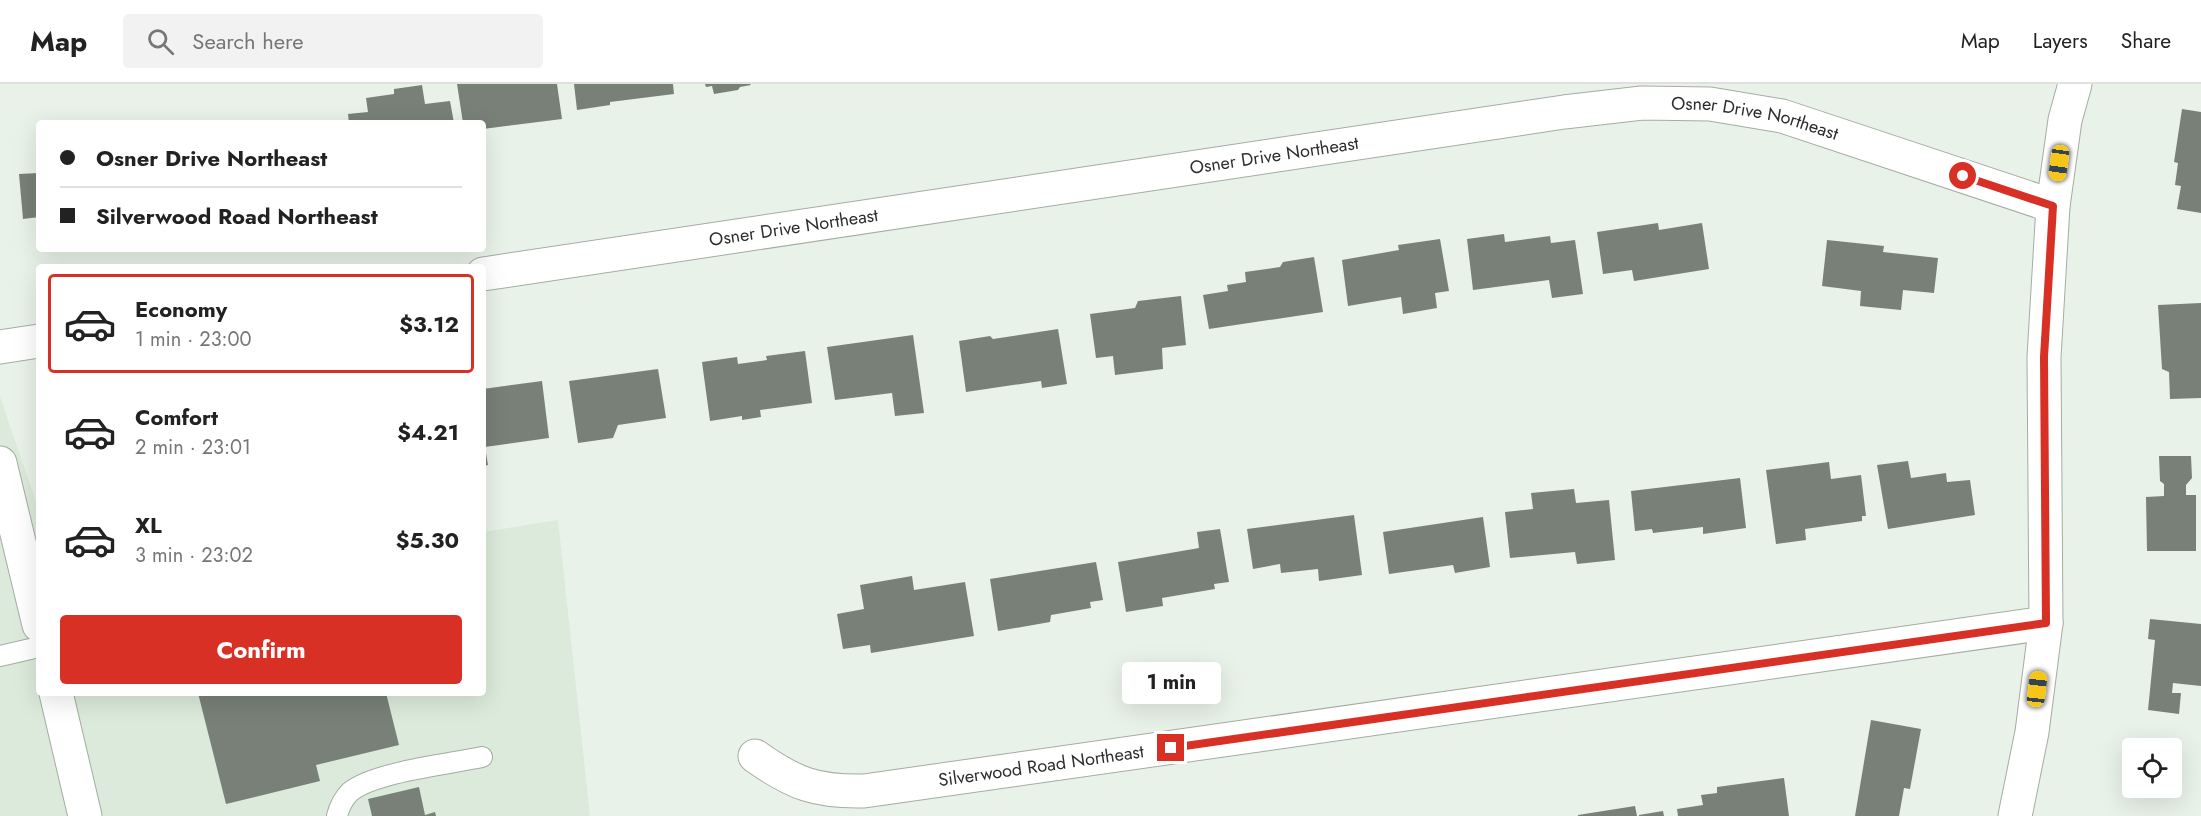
<!DOCTYPE html>
<meta charset="utf-8">
<style>
:root{--surface:#fff;--page:#f2f2f2;--text:#222;--muted:#767676;--line:#e0e0e0;--accent:#d93025}
body{margin:0;font-family:Jost,sans-serif;background:var(--page);color:var(--text);height:100vh;display:flex;flex-direction:column;font-size:22px;white-space:nowrap}
*{box-sizing:border-box;margin:0}
p{font-size:20px;color:var(--muted)}
.icon{flex:none;width:33px;height:33px;fill:none;stroke:currentColor;stroke-width:2;stroke-linecap:round;stroke-linejoin:round}
.map{position:relative;flex:1;overflow:hidden}
.panel{position:absolute;left:36px;top:180px;width:450px;height:432px;display:flex;flex-direction:column;background:var(--surface);border-radius:6px;box-shadow:0 6px 24px #0002}
.panel>*{flex:none}
.hud{position:absolute;left:36px;top:36px;width:450px;height:132px;border-radius:6px;box-shadow:0 6px 24px #0002;display:grid;align-content:center;height:132px;padding:0 24px;background:var(--surface)}
.controls{position:absolute;left:2122px;top:654px;display:grid;gap:12px}
.controls a{display:grid;place-items:center;width:60px;height:60px;border-radius:6px;background:var(--surface);box-shadow:0 6px 24px #0002;font-size:30px}
.end{position:absolute;width:27px;height:27px;margin:-14px;border:8px solid #d93025;background:#fff;box-shadow:0 0 0 3px #fff}
.from{border-radius:50%}
.bubble{position:absolute;height:42px;border-radius:6px;background:var(--surface);box-shadow:0 6px 24px #0002;font-size:20px;font-weight:700;line-height:42px;text-align:center}
.car{position:absolute;width:18px;height:36px;margin:-18px -9px;border-radius:8px;box-shadow:0 0 4px 2px #0007;background:linear-gradient(#f5c518 24%,#345 0 40%,#f5c518 0 76%,#345 0 86%,#f5c518 0)}
.hud b{display:flex;align-items:center;gap:21px;height:57px;font-size:22px}
.hud b+b{border-top:2px solid var(--line)}
.hud i{width:15px;height:15px;background:var(--text)}
ul{padding:10px 0 0;list-style:none}
li{display:flex;align-items:center;gap:18px;height:99px;margin:0 12px 9px;padding:0 12px;border:3px solid transparent;border-radius:6px}
li div{flex:1}
li b{display:block;font-size:22px}
li em{font-style:normal;font-weight:700}
li.selected{border-color:var(--accent)}
li>.icon{width:54px;height:54px;stroke-width:1.5}
.button{display:flex;gap:12px;margin-top:auto;padding:12px 24px}
.button a{flex:1;height:69px;border-radius:6px;background:var(--accent);color:#fff;font-size:24px;font-weight:700;line-height:69px;text-align:center}
header{display:flex;align-items:center;gap:36px;box-sizing:border-box;height:84px;padding:0 30px;background:var(--surface);border-bottom:2px solid var(--line)}
header strong{font-size:28px}
nav{display:flex;gap:33px;margin-inline-start:auto;font-size:21px}
.search{width:420px;height:54px;background:var(--page);display:flex;align-items:center;gap:15px;box-sizing:border-box;padding:0 21px;border-radius:6px;color:var(--muted);font-size:22px}
.map>svg:first-child{display:block}
.built{fill:#dbeadb}
.building{fill:#788078}
.lines{fill:none;stroke-linecap:round;stroke-linejoin:round}
.service-casing{stroke:#a4aca4;stroke-width:22}
.minor-casing{stroke:#a4aca4;stroke-width:35}
.secondary-casing{stroke:#a4aca4;stroke-width:35}
.primary-casing{stroke:#a4aca4;stroke-width:35}
.service{stroke:#fff;stroke-width:20}
.minor{stroke:#fff;stroke-width:33}
.secondary{stroke:#fff;stroke-width:33}
.primary{stroke:#fff;stroke-width:33}
.route{stroke:#d93025;stroke-width:8}
.labels{text-anchor:middle;stroke-width:4.5;stroke-linejoin:round;paint-order:stroke}
.street-label{font-size:18px;fill:#2b2e2b;stroke:#fff}
</style>
<header>
<strong>Map</strong>
<div class="search"><svg class="icon" aria-label="search" viewBox="0 0 24 24"><circle cx="10" cy="10" r="6"/><path d="M15 15l6 6"/></svg>Search here</div>
<nav><a>Map</a><a>Layers</a><a>Share</a></nav>
</header>
<div class="map">
<svg width="2201" height="732" viewBox="0 0 2201 732">
<rect width="100%" height="100%" fill="#e9f2e9"/>
<path class="built" d="M0,313L39,426V609H483V448L558,436L590,732H0Z"/>
<path class="building" d="M457,0H557L562,35L483,45V39H463Z
M574,0H673L674,10L610,18V21L577,26Z
M705,0H750L751,1L740,3L738,6L714,10L712,2L706,3Z
M422,1L425,20L450,17L454,39H349L348,30L368,28L366,14L394,10V5Z
M2182,25L2201,28V129L2177,125L2181,102L2175,101L2178,79L2174,78Z
M39,89V133L23,135L19,90Z
M1658,139L1659,146L1702,139L1709,185L1634,197L1632,186L1603,190L1597,148Z
M1504,150L1505,158L1550,152L1551,159L1575,156L1583,210L1552,214L1549,196L1473,206L1467,155Z
M1440,155L1449,207L1435,209L1437,224L1403,230L1401,213L1348,222L1342,176L1399,166L1398,161Z
M1827,156L1884,162L1883,168L1938,174L1934,209L1903,206L1901,226L1860,222L1861,207L1822,202Z
M1314,173L1323,228L1209,245L1203,211L1228,207L1227,201L1246,198L1245,188L1280,183L1283,178Z
M1181,212L1186,261L1162,264L1163,285L1115,291L1113,272L1096,274L1090,230L1135,224L1138,217Z
M2201,219V314L2170,315L2169,288L2162,285L2158,221Z
M1058,245L1067,300L1042,304L1041,297L966,308L959,257L990,252L993,255Z
M913,251L924,329L895,332L892,309L835,316L827,263Z
M805,267L812,319L760,326L761,333L742,336V332L710,337L702,278L737,273L738,280L767,276L766,272Z
M658,285L666,334L618,341L613,354L578,359L569,297Z
M542,297L549,354L485,363L488,381L483,382V305Z
M2159,372H2191L2192,394L2186,401V411H2196V467H2147L2146,413L2164,412V400L2160,397Z
M1908,377L1911,394L1946,389L1947,398L1970,396L1975,431L1888,445L1877,381Z
M1829,378L1831,395L1861,391L1866,432H1862V437L1805,445L1806,456L1776,460L1766,386Z
M1740,394L1746,444L1703,450V443L1653,449L1652,445L1635,447L1631,407Z
M1574,405L1576,419L1609,416L1615,476L1577,480L1575,468L1510,474L1505,428L1533,425L1531,409Z
M1354,431L1362,491L1319,497L1318,485L1281,489L1280,480L1253,485L1247,445Z
M1483,433L1490,483L1455,489L1453,481L1389,490L1383,448Z
M1220,445L1229,498L1214,500L1215,505L1162,514L1163,522L1126,528L1118,478L1199,464L1197,448Z
M1096,478L1103,516L1090,518L1091,524L1051,531L1050,538L998,547L990,495Z
M912,492L914,506L965,498L974,552L871,569L870,561L843,565L837,530L864,525L860,501Z
M2150,535L2201,540V602L2173,599L2172,609H2181L2179,630L2148,626L2155,556L2148,555Z
M198,609H386L399,661L316,681L320,697L226,720Z
M1871,636L1921,645L1910,705L1904,704L1899,732H1855Z
M1784,694L1789,732H1678L1677,725L1703,721L1701,711L1717,709V703Z
M419,703L425,731L435,728L436,732H372L368,715Z
M1635,722L1637,732H1578V731Z
M1663,727L1664,732H1639V731Z"/>
<g class="lines">
<g class="service-casing">
<path id="service" d="M0,572L39,563
M337,732C339,724 344,714 350,708C374,688 449,680 482,673"/>
</g>
<g class="minor-casing">
<g id="minor">
<path id="s1" d="M483,190L1564,28L1642,19L1710,20L1782,32L2053,122"/>
<path d="M0,263L39,257"/>
<path id="s2" d="M755,672C794,700 817,708 864,707L2046,539"/>
</g>
</g>
<g class="secondary-casing">
<path id="secondary" d="M2015,732L2032,648L2046,539L2044,273L2053,122L2065,36L2075,0"/>
</g>
<g class="primary-casing">
<path id="primary" d="M0,379L39,541
M56,609L85,732"/>
</g>
<use href="#service" class="service"/>
<use href="#minor" class="minor"/>
<use href="#secondary" class="secondary"/>
<use href="#primary" class="primary"/>
</g>
<g class="lines">
<path class="route" d="M1171,664L2046,539L2044,273L2053,122L1963,92"/>
</g>
<g class="labels">
<g class="street-label">
<text dy="6" stroke="none"><textPath href="#s1" startOffset="1286">Osner Drive Northeast</textPath></text>
<text dy="6" stroke="none"><textPath href="#s1" startOffset="800">Osner Drive Northeast</textPath></text>
<text dy="6" stroke="none"><textPath href="#s1" startOffset="314">Osner Drive Northeast</textPath></text>
<text dy="6" stroke="none"><textPath href="#s2" startOffset="296">Silverwood Road Northeast</textPath></text>
</g>
</g>
</svg>
<div class="controls">
<a><svg class="icon" aria-label="locate" viewBox="0 0 24 24"><circle cx="12" cy="12" r="6"/><path d="M12 2v4M12 18v4M2 12h4M18 12h4"/></svg></a>
</div>
<i class="end from" style="left:1963px;top:92px"></i>
<i class="end" style="left:1171px;top:664px"></i>
<div class="bubble" style="left:1122px;top:578px;width:99px">1 min</div>
<i class="car" style="left:2059px;top:79px;rotate:188deg"></i>
<i class="car" style="left:2037px;top:605px;rotate:7deg"></i>
<div class="hud">
<b><i class="from"></i>Osner Drive Northeast</b>
<b><i></i>Silverwood Road Northeast</b>
</div>
<section class="panel">
<ul>
<li class="selected"><svg class="icon" aria-label="car" viewBox="0 0 24 24"><path d="M5 17H2v-5l4-1 3-4h7l3 4 3 1v5h-3M9 17h6M6 11h13"/><circle cx="7" cy="17" r="2"/><circle cx="17" cy="17" r="2"/></svg><div><b>Economy</b><p>1 min · 23:00</p></div><em>$3.12</em></li>
<li><svg class="icon" aria-label="car" viewBox="0 0 24 24"><path d="M5 17H2v-5l4-1 3-4h7l3 4 3 1v5h-3M9 17h6M6 11h13"/><circle cx="7" cy="17" r="2"/><circle cx="17" cy="17" r="2"/></svg><div><b>Comfort</b><p>2 min · 23:01</p></div><em>$4.21</em></li>
<li><svg class="icon" aria-label="car" viewBox="0 0 24 24"><path d="M5 17H2v-5l4-1 3-4h7l3 4 3 1v5h-3M9 17h6M6 11h13"/><circle cx="7" cy="17" r="2"/><circle cx="17" cy="17" r="2"/></svg><div><b>XL</b><p>3 min · 23:02</p></div><em>$5.30</em></li>
</ul>
<div class="button"><a>Confirm</a></div>
</section>
</div>
